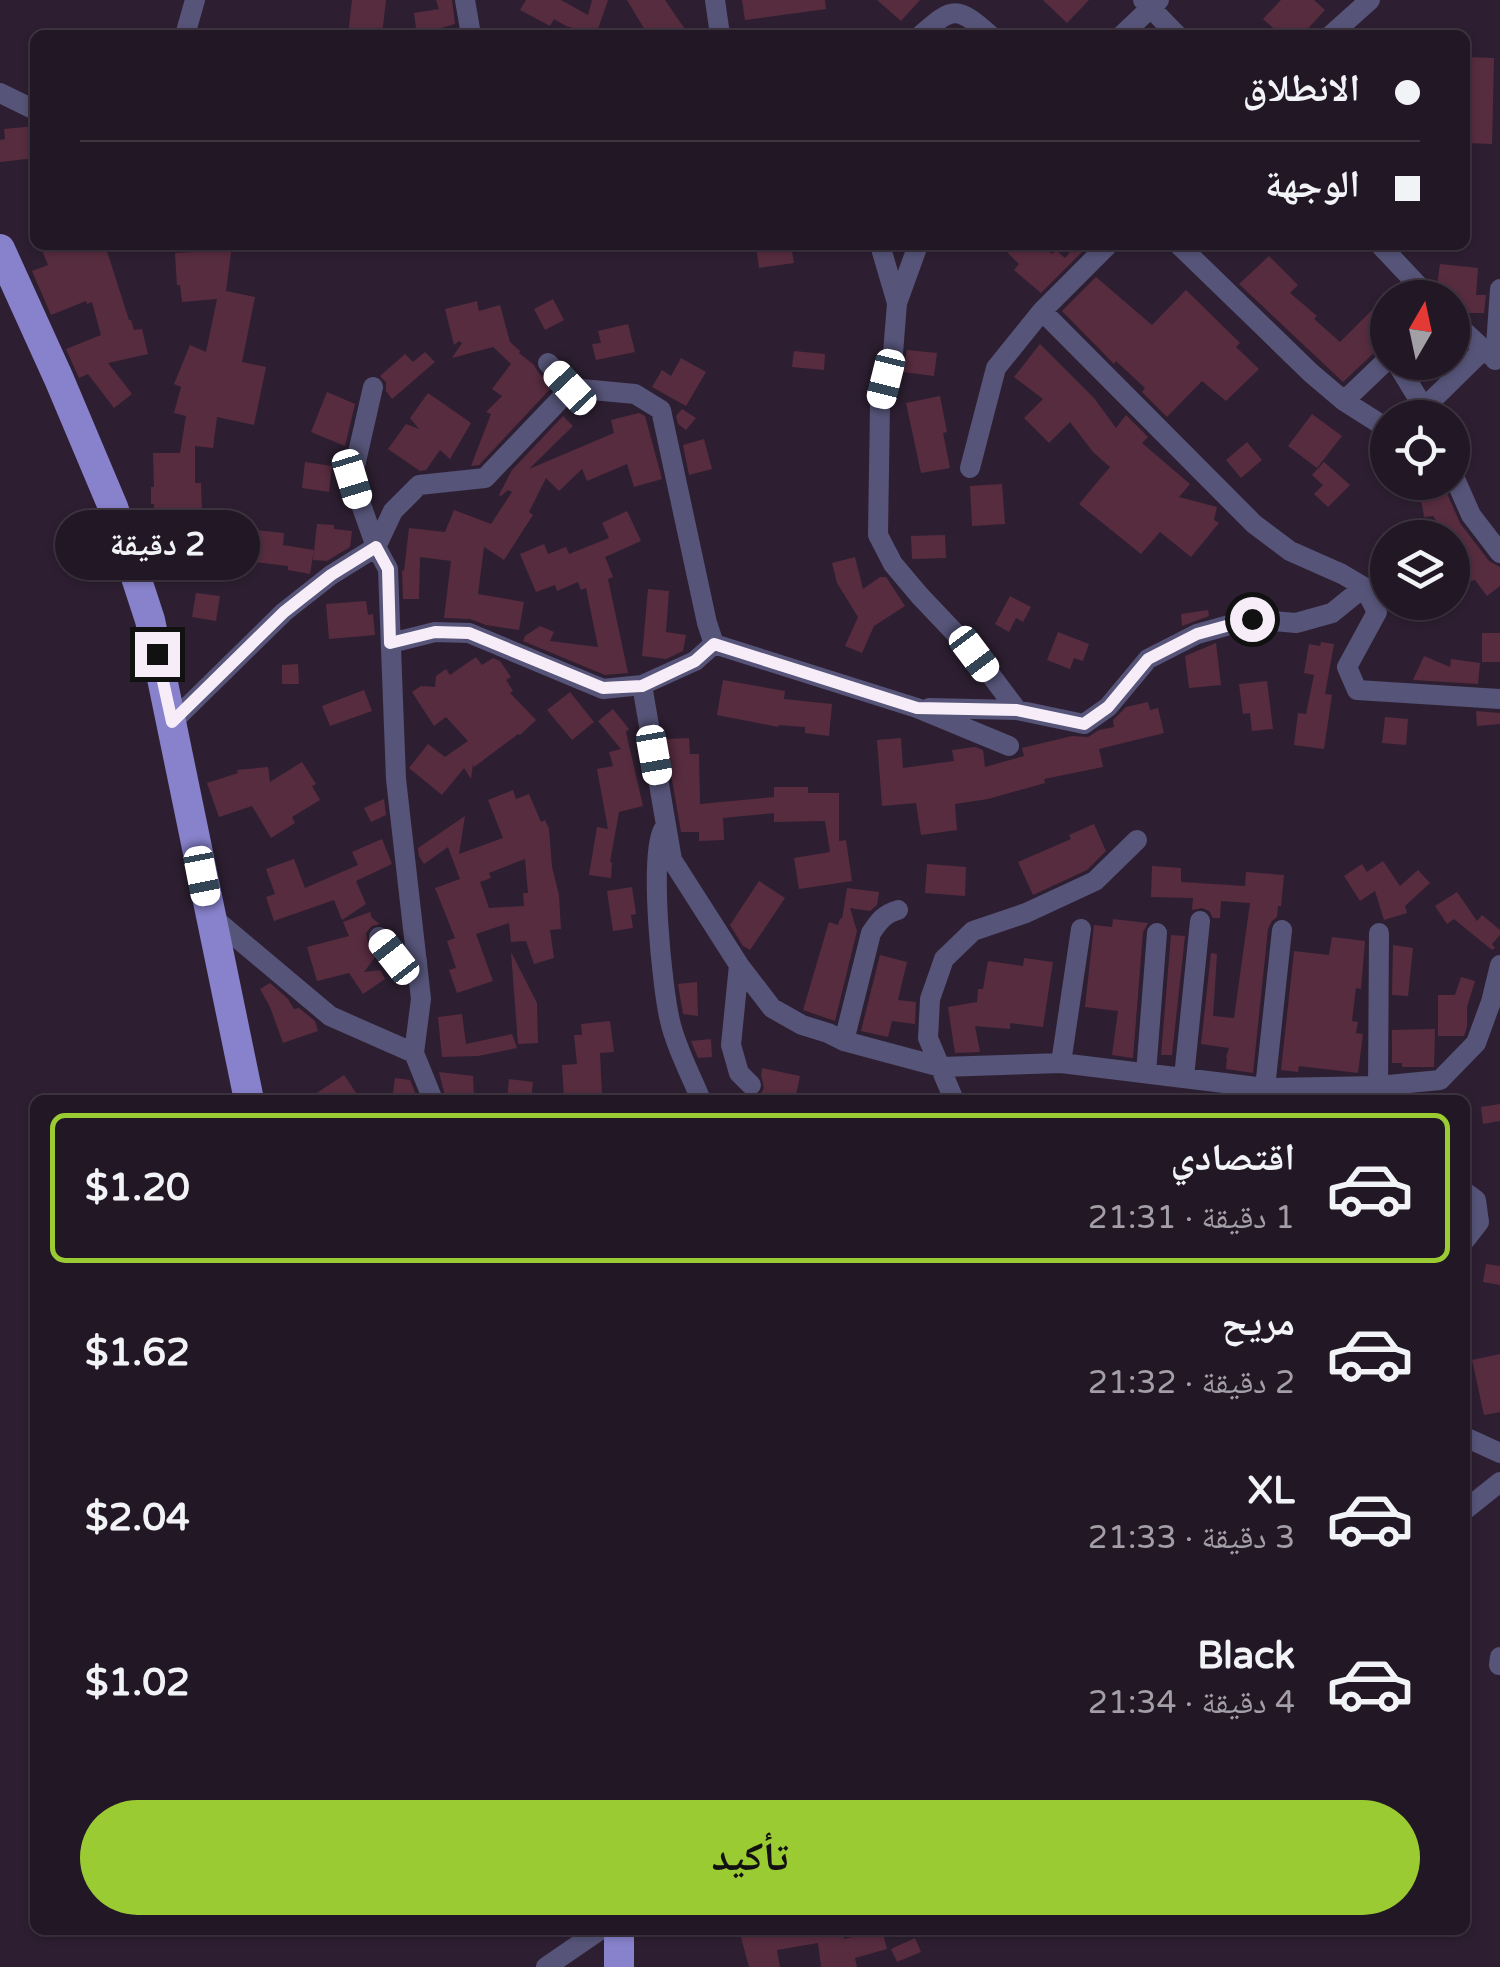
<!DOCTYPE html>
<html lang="ar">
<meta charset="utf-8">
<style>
:root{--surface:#221725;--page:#2a202d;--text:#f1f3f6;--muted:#a29fa7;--line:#3f3642;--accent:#9bcb33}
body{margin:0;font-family:"Varela Round","Noto Naskh Arabic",sans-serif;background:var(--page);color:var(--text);direction:rtl;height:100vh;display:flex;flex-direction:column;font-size:38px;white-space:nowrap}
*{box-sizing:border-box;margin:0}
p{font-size:32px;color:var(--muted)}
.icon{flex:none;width:55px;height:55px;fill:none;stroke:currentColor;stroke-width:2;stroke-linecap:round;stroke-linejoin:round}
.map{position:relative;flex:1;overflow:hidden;direction:ltr}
.details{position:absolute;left:30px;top:1095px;width:1440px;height:840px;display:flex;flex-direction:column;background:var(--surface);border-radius:15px;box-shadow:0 2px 8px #0004,0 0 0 2px var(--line);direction:rtl}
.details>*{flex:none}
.top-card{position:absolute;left:30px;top:30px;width:1440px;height:220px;border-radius:15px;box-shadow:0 2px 8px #0004,0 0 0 2px var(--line);direction:rtl;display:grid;align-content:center;height:220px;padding:0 50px;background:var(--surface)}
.needle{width:65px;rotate:9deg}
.tools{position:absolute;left:1370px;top:280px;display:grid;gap:20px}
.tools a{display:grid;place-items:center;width:100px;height:100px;border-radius:50%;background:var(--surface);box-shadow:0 2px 8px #0004,0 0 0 2px var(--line);font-size:50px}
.end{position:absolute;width:45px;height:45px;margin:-22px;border:12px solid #f7edf9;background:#111;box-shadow:0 0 0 5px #111}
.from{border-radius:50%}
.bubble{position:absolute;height:70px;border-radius:35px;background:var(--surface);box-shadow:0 2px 8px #0004,0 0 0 2px var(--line);font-size:32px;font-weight:800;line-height:70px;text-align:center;direction:rtl}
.car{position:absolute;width:30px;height:60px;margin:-30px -15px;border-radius:12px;box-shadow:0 0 8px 2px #0007;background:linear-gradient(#fff 24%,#345 0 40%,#fff 0 76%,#345 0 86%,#fff 0)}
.top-card b{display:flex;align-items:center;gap:35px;height:95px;font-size:38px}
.top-card b+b{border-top:2px solid var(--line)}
.top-card i{width:25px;height:25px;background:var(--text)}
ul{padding:18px 0 0;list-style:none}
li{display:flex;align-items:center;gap:30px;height:150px;margin:0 20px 15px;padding:0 30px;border:5px solid transparent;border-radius:15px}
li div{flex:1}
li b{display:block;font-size:38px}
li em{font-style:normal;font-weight:800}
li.on{border-color:var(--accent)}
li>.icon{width:90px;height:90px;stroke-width:1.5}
.button{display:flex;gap:20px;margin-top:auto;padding:20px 50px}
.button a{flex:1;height:115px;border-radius:60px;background:var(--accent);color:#111;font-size:40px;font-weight:800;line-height:115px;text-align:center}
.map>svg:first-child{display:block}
.building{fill:#572c3f;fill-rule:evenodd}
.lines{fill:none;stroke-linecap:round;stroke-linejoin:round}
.minor{stroke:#565478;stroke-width:20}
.primary{stroke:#8782cb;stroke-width:30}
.route{stroke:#f7edf9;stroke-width:12}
</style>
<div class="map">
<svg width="1500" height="1967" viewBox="0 0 1500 1967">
<rect width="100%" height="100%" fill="#2d1f31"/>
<path class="building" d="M352,0H386L382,35H348Z
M436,0H452L455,24L441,28L442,35H417L414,13L439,9Z
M526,0H561L588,15L592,0H608L596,35L566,26L554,19L550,26L520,10Z
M627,0H665L689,35H648Z
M742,0H825L826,9L745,20Z
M877,0H920L901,21Z
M1043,0H1089L1067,23Z
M1281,0H1314L1325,10L1302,35H1281L1263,19Z
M1465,57L1494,58L1492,144L1465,143Z
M35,126V158L0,162V140L5,139L4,129Z
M40,245H105L129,320H131L134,330L142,329L148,354L108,363L132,394L114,408L88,374L79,378L66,349L101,335L92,302L87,304L86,301L51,315L32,271L48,265Z
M209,245H232L226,291L255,297L242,362L266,367L254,425L217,417L213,448L195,446V483H201L202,511L237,516L235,528L284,533L283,545L314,550L310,574L288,570V566L255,562V557L198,550L201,527L165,526V517L153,515L154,504H151V487H154L153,453H180L186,416L174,413L181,387L174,384L190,345L206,352L217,299L182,302L180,285H177L175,253L208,251Z
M756,245H791L794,263L759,268Z
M1000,245H1042L1052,254L1056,250L1065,258L1076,245H1089L1041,293L1014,270L1019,264Z
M1269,256L1298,285L1290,293L1317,316L1314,319L1340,342L1388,294V346L1378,349L1343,382L1239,284Z
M1440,264L1478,268L1476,295H1486L1484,313H1464L1452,307V298H1443L1437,285Z
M1096,277L1152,325L1186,290L1240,343L1236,347L1259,369L1226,401L1202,381L1167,417L1142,392L1145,388L1116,361L1114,364L1062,311Z
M553,299L564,320L545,330L534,309Z
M477,301L479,311L500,305L510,342L520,351L519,353L534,365L538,372L552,387L479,465L471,466L491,414L486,412L502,396L492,389L511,364L493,347L452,358L462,343L459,341L454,345L445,309Z
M628,324L635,352L596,360L592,344L601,343L598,331Z
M1040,344L1094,398L1116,428L1126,415L1148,437L1142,443L1190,484L1179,497L1217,507L1214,520L1219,523L1191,557L1160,532L1141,554L1079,504L1110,467L1093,452L1070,422L1049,443L1024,418L1043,399L1014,377Z
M907,350L937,353L934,376L903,372Z
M794,351L825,354L824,370L792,367Z
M425,352L435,362L392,399L386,391V382L380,376L405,354L413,362Z
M681,358L706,372L686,406L652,387L662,370L671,376Z
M1417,362H1451L1437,376Z
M327,392L355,404L345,446L311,432Z
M428,393L471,423L450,459L440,450L426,470L420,471L388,449L406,424L419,429L410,418Z
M940,396L947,432L943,433L950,468L921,473L906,403Z
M682,409L696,418L686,430L678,424L676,416Z
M639,413L645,416L662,479L634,487L627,464L587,481L582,469L559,491L546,478L529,512L533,515L504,560L484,547L478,594L524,602L519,630L486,625L470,619L444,618L451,561L420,557L419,599H403L402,570L404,571L409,528L445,532L454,510L491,524L512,492L508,490L501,496L499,495L512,470L563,416L573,426L529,469L614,433L611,420Z
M1312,414L1342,436L1317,468L1288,446Z
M704,439L712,469L689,475L683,445Z
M1247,442L1262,460L1241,478L1226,460Z
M305,462L332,466L329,492L302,488Z
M1324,462L1350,485L1328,507L1314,494L1323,485L1312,475Z
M1424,482H1442L1460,523L1489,561L1500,567V586L1487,596L1475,580L1452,586V538H1447L1433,516L1424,517L1420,492L1425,491Z
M1002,484L1005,524L972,526L970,486Z
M627,511L641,541L605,557L613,577L608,579L628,673L605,675L523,641L525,636L540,626L554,632L550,641L598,647L586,588L581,590L578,582L557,591L555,585L536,592L520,554L544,544L548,554L566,547L569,554L609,538L602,523Z
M317,524L334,525V529L352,531L350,547L327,561L313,560Z
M945,535L946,558L912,559L911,536Z
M855,557L863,589L880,577H886L905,606L874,626L862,653L845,646L858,617L837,583L832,563Z
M648,589L669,591L666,632L686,635L683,651L666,659L642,656Z
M196,593L220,596L216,621L192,617Z
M1010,596L1031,607L1023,622L1016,618L1009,632L995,624Z
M366,601L368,615L373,614L375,635L329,639L326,604Z
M1208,610L1209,616L1182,626L1181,614Z
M1058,632L1089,644L1083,661L1074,658L1070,669L1047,660Z
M1482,633H1500V662H1482Z
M1321,642L1334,644L1325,694L1332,695L1324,749L1294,745L1298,713L1306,714L1314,675L1304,673L1309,644L1320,646Z
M1216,643L1221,685L1189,688L1185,656Z
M1424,656L1450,667L1451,659L1480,663L1478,684L1413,680Z
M476,657L482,665L493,658L500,661L511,677L506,680L513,691L510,693L536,720L520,735L518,734L474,767L473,764L471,779L464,768L442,795L409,768L428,744L445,757L468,741L446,717L434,726L412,692L421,686L435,687L436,676L446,669L450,675Z
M298,664L299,684H282V665Z
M723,680L785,691L784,699L832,704L829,736L805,733V727L779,725L778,727L717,715Z
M1267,681L1273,729L1252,731L1250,713L1243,714L1239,684Z
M364,690L372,711L330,726L322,706Z
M570,692L594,722L572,740L547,710Z
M1148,702L1150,710L1158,708L1164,733L1099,749L1103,767L1044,779L1045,783L988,799L955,804L957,830L921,835L916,803L882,806L877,740L901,738L903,768L954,761L952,750L975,747L983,750L985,767L1024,756L1022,748L1072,736L1088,737L1099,730L1114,727L1113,720L1126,707Z
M613,709L629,729L626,732L643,806L619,812L610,862L612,863L611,878L589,875L597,827L608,829L597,769L613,766L609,752L621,749L598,721Z
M1476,711L1500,713V724L1477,726Z
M1385,717L1408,719L1406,745L1382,743Z
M689,738L690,754H699L700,804L774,797V787H808V793H839V841L846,840L852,881L799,889L794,858L830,852L825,821L774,822V813L723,818L724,840L699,841V832H681L665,739Z
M302,762L316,784L312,786L320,800L292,817L295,823L271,838L252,806L219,817L207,783L238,773L237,770L268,767L270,782Z
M513,790L516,799L529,794L541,822L545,820L549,829L552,867L559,895L561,929L550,930L554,958L534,964L526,941L511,942L509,923L476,934L493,981L457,993L449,970L456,968L447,941L455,938L435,888L460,879L448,847L424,864L419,856L418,848L465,816L459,854L503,838L488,800ZM525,859L528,893H523L524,906L489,908L480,882L491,878L489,873Z
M384,799L386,815L371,822L364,808Z
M1094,824L1106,851L1087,870L1033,895L1018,862L1071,839L1069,835Z
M382,839L392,864L356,881L366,904L342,920L334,900L274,921L266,897L275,894L266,869L294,859L305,888L358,865L352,852Z
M1383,861L1400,886L1418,870L1430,883L1405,906L1407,913L1384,920L1375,891L1360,901L1344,876L1362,864L1367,872Z
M927,864L966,867L965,896L925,893Z
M1152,866L1181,868V882L1245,886L1246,872L1284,875L1281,906H1278L1277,917L1272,921L1268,929L1253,1073L1226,1069L1227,1058L1226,1057L1229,1048L1201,1044L1211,953L1217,954L1213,1016L1234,1018L1250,903L1221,901L1220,918H1213L1209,911L1202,908L1192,910L1193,898L1151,897Z
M759,881L785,898L750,950L743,946L730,925Z
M632,887L636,914L631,915L633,928L613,931L607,891Z
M847,888L879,892L877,905L870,911L850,908L857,931L835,1021L803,1010L829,922L838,925L840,918L842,919Z
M1457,892L1477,921L1482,915L1500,930V935L1492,944L1495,948L1492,950L1454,919L1447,924L1435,906Z
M370,912L372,918L380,924L372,926L366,933L368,944L376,956L364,972L380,970L385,979L363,994L349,973L317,981L307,947L349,936L343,922Z
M1113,919L1148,923L1143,932L1133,1058L1112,1055L1118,1011L1085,1007L1094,925L1112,927Z
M1171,935L1185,936L1172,1055H1161Z
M1332,937L1365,941L1361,989L1356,988L1352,1021L1358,1022L1356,1033L1363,1034L1358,1073L1299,1066L1298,1072L1281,1070L1294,951L1329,955Z
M1393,945L1413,948L1408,996L1392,995Z
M511,952L537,1003L538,1043L518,1044Z
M880,955L907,962L898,1000L916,1002L915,1024L892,1021L888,1037L861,1031Z
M1024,958L1053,962L1043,1027L1010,1023V1029L975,1026L980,1052L955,1053L948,1007L977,1002L978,989H983L988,961L1023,966Z
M1461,977L1475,981L1467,1007V1027L1464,1036H1438V995H1455Z
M697,982L698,1016L683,1014L678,984Z
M270,983L288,999L294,1009L299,1008L315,1021L318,1031L283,1043L270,1007L260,989Z
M462,1014L466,1044L512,1034L517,1048L478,1056L442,1057L438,1017Z
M610,1021L614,1052L600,1053L602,1095L564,1098L562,1065L577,1064L574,1035H582L581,1024Z
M1435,1029L1434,1067H1402V1063H1392V1030Z
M711,1039L712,1057L698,1058L691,1041Z
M762,1068L800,1076L795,1100L760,1095L764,1088L761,1075Z
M439,1072L473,1076L474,1100H446Z
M344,1075L361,1100H306Z
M395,1078L410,1080L418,1100H392Z
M509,1079L533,1082L531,1100H507Z
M1500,1104V1121L1483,1124L1481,1107Z
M1486,1264L1500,1266V1285L1483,1282Z
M1500,1354V1412L1484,1415L1472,1360Z
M739,1930H845L844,1939L882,1930L887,1949L855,1958L857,1967H821L818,1943L777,1950L780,1967H749Z
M915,1938L921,1952L897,1962L891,1949Z"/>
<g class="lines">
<path class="minor" d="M465,0L471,35
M715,0L720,35
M1143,0L1177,35
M185,35L195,0
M921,35C953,6 957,6 990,35
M1122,35L1159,0
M1331,35L1370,0
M0,93L35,110
M880,245L897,303L893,353L880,405L878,535L893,564L920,596L975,654L1017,710
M1179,245L1311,373L1344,401L1388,429
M1380,245L1430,298
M897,303L918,245
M1042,311L1254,524L1290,551L1342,574L1364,587L1377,612L1347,667L1357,690L1500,699
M1452,320L1491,356
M1495,360L1500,289
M1396,362L1424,408L1415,416
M548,363L571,388L635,394L661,410L707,623L714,644L917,708L1009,746
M1344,401L1388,359
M1429,418L1424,408L1484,349
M970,468L996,368L1042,311L1108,245
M1452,472L1471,515L1500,553
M391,643L435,632L469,633L603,689L642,685
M714,644L695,661L642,685L672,860L739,965L772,1008L802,1025L828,1033L844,1041L941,1067L1061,1063L1265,1088L1378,1086L1440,1080L1476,1043L1491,1002L1500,965
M929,708L1017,710L1084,724L1108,707L1148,659L1197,634L1251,619L1296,623L1332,613L1364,587
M172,722L284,612L331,575L376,547L352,479L373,387
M663,830C649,857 662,988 670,1021C676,1048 691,1075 701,1100
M211,916L330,1016L414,1053L433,1100
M1379,933L1378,1086L1383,1100
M379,937L394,957L417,961
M739,965L731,1045L739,1073L751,1085
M844,1041L871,933C879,921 884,914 898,910
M414,1053L421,999L396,779L388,569L376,547L393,511L419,485L485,478L571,388
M1061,1063L1081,929
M1146,1073L1157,933
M1184,1077L1200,921
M1265,1088L1282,930
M954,1100L928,1038L930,999L944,959L973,931L1026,913L1095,881L1137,840
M1465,1192L1476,1200L1479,1222L1465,1240
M1465,1437L1500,1453
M1465,1510L1500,1482
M1499,1665L1500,1657
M546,1967L600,1930"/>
<path class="primary" d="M0,249L59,379L113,507L150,620L249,1100
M619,1930V1967"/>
</g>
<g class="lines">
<path class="route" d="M157,654L172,722L284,612L331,575L376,547L388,569L390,643L435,632L469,633L603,688L642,686L695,661L714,644L917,708L1017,710L1084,724L1108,707L1148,659L1197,634L1252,619"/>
</g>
</svg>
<div class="tools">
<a><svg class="needle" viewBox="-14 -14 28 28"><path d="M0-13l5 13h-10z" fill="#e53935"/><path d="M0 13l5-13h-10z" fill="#a29fa7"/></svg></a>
<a><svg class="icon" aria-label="locate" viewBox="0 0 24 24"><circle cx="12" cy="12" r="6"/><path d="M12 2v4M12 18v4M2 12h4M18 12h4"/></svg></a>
<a><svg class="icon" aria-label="layers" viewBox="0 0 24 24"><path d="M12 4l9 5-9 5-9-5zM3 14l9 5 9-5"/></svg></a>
</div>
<i class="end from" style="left:1252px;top:619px"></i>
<i class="end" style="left:157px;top:654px"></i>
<div class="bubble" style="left:55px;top:510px;width:205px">2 دقيقة</div>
<i class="car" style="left:886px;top:379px;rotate:194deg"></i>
<i class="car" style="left:570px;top:388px;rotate:317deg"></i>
<i class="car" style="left:352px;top:479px;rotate:163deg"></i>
<i class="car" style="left:974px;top:654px;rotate:143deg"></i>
<i class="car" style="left:654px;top:755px;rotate:170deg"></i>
<i class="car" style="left:202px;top:876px;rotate:169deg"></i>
<i class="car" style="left:394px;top:957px;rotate:322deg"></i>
<div class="top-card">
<b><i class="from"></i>الانطلاق</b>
<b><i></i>الوجهة</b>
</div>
<section class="details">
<ul>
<li class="on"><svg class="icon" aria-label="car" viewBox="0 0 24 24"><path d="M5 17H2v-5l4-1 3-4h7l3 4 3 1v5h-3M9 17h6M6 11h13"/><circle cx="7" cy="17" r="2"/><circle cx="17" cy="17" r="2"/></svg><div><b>اقتصادي</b><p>1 دقيقة · 21:31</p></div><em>$1.20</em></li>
<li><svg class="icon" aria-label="car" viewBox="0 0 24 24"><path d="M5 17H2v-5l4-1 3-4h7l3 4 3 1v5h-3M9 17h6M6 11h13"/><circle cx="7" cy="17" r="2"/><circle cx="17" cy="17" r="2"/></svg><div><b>مريح</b><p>2 دقيقة · 21:32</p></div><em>$1.62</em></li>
<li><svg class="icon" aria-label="car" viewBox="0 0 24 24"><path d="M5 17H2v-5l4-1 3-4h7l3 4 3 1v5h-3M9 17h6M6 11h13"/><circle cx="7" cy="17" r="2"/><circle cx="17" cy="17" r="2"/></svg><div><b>XL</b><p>3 دقيقة · 21:33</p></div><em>$2.04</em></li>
<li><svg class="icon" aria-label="car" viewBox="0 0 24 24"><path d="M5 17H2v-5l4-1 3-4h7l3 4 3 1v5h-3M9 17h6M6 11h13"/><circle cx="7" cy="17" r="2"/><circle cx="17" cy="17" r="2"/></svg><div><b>Black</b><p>4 دقيقة · 21:34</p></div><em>$1.02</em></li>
</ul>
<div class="button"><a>تأكيد</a></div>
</section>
</div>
